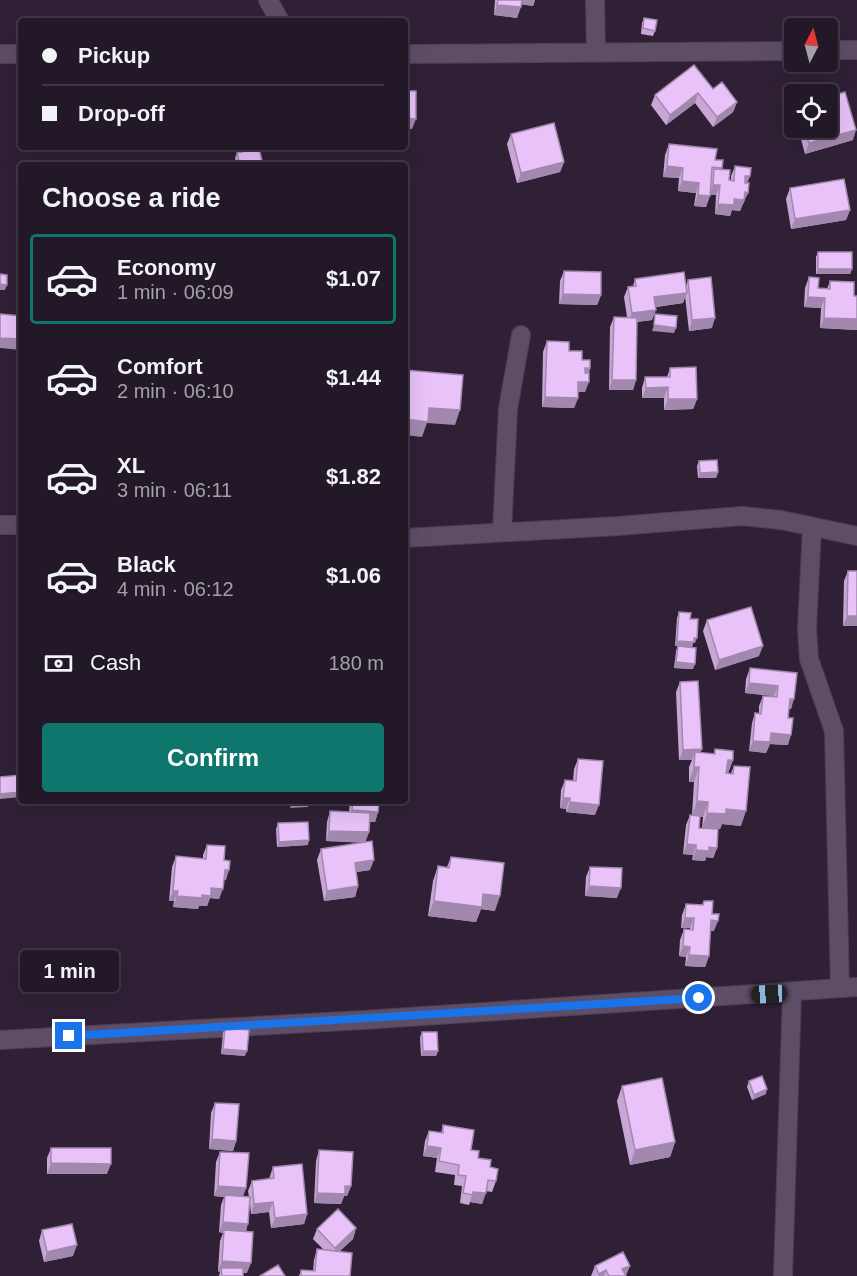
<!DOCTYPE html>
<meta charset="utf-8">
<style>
:root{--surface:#231828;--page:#2f2534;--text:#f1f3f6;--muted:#a3a0a8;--line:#403745;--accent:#0f766e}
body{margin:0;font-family:Helvetica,sans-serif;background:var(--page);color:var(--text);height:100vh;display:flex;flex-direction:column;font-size:22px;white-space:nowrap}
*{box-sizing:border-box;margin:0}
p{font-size:20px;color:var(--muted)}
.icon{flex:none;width:33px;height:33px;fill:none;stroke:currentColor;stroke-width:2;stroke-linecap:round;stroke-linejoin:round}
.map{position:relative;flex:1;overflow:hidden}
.sheet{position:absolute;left:18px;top:162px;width:390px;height:642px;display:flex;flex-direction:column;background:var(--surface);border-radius:6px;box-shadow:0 6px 24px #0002,0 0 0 2px var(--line)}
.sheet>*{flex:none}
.top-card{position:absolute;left:18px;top:18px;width:390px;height:132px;border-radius:6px;box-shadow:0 6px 24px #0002,0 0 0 2px var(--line);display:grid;align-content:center;height:132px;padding:0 24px;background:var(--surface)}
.needle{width:39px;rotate:6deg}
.fabs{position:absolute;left:784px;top:18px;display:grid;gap:12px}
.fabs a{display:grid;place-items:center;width:54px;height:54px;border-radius:6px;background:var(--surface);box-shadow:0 6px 24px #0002,0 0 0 2px var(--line);font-size:30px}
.end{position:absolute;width:27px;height:27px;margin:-14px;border:8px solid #1a73e8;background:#fff;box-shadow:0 0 0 3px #fff}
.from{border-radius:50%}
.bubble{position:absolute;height:42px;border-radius:6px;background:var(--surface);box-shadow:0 6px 24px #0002,0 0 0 2px var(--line);font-size:20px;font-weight:700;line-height:42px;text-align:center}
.car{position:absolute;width:18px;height:36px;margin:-18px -9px;border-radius:8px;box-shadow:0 0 4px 2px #0007;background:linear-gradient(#222 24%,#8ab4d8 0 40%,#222 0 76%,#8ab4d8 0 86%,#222 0)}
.top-card b{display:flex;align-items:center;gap:21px;height:57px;font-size:22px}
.top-card b+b{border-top:2px solid var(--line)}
.top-card i{width:15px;height:15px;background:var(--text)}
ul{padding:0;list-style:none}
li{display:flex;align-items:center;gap:18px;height:90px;margin:0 12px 9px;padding:0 12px;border:3px solid transparent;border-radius:6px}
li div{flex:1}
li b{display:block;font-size:22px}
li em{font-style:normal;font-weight:700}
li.on{border-color:var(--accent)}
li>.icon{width:54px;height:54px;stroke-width:1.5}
h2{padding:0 24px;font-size:27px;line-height:72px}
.pay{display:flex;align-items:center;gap:15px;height:66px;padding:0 24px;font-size:22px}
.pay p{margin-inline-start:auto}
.cta{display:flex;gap:12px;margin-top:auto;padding:12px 24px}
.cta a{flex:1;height:69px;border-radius:6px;background:var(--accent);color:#fff;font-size:24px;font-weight:700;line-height:69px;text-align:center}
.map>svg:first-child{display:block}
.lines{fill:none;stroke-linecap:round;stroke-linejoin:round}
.street-casing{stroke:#4c3f51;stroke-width:20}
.street{stroke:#5e4d66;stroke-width:18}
.wall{fill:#c8a7d6}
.shaded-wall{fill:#a288ae}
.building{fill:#e8c2f9;stroke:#a288ae;stroke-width:1.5}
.route{stroke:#1a73e8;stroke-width:8}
</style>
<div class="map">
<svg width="857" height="1276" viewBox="0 0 857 1276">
<rect width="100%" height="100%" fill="#2f2036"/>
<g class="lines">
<g class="street-casing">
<path id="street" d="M268,0L280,21
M595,0L596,53
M828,50H857
M0,54H21
M405,54L795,51
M0,525H21
M812,527L807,629L809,659L834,731L840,988
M502,532L508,409L521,335
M405,538L618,526L742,516L781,520L857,536
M0,1040L363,1020L857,987
M783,1276L792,992"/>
</g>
<use href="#street" class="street"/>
</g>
<path class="wall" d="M495,0H535L533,6L521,4L517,18L494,15Z
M644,18L655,31L653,36L641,34L642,23Z
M713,89L737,102L733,112L713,127L695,103L666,125L651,105L655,95Z
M798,128H828L853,140L805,154Z
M511,134L564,162L560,172L517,183L507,144Z
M669,144L715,160L729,180H731V176L735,166L750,176L747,183L744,203H743L740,211L732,210L730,216L715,214L716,195H710L706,207L694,206L696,193L678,191L679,178L663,177L665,155Z
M237,153L262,161L260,165H237L235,158Z
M790,188L850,210L846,220L791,229L786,199Z
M818,252L852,269L850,274H816V257Z
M564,271L601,295L597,305L559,304L560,281Z
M809,277L818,288L827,289L830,281L854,296H857V293V330L820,328L821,308L804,307L805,288Z
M635,279L686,287L688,280L712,328L689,331L685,296L683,303L656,307L652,320L637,322L636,380L633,390H609L610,327L614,317H627L624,297L628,287L633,286Z
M547,341L569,351L582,360L590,368L585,392H578V398L574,408L542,407L543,352Z
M670,368L697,399L693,409L664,410V398H642V388L645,377H667Z
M699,461L718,472L716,478H698L697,466Z
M848,571H857V626H843L844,581Z
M679,612L690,619L695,643H693L692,647L675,646L677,618Z
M707,620L759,656L715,670L703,631Z
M678,646L693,669L674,668L676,651Z
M750,668L797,673L791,709H789L788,745L770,744L766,753L749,751L752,723L755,713H759V706L763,696H774L745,693L746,679Z
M680,682L702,749L700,753L714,754L715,749L733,760L728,773H731L734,766L741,826L722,824L720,829L702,828L703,817L700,816L699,828L717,848L713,858L706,857L705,861L692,860L693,855L683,854L686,825L690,815H692L694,782H689V767L692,760H679L676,692Z
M578,759L595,815L566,812V809L560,808L561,790L565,780L573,781L574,769Z
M344,801H379L378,812L375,822H369V832L365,842L370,870L356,872L358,886L355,897L324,901L317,860L321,849L364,842L326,841L327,822L330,811L349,812L350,801Z
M278,823L308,845L277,847L276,829Z
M207,845L224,860L226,880H224L219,899L210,898L207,906H199L198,909L173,907L174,901H169L172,867L176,856L203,859V855Z
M451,857L495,911L481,909L476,922L428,916L433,881L438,866L447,867Z
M590,867L617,898L585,896L586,877Z
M704,901L712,914L714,931H710L709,956L705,967L685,966L686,957L679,956L680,940L684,929L690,930V928H681L682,915L686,904L702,905Z
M225,1028L245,1056L221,1054L223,1033Z
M422,1032L438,1051L436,1056H421L420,1037Z
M749,1081L766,1094L752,1100L747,1087Z
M622,1086L675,1142L670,1157L630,1165L617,1101Z
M215,1103L236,1141L233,1151L209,1149L211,1113Z
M443,1125L471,1150L478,1158L490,1167L496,1181L492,1192L486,1191L482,1204L470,1202L469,1205L460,1203L462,1186L454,1185L455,1175L435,1172L437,1158L423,1156L425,1141L429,1131L441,1133Z
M51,1148L107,1174H47V1158Z
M319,1150L351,1186L347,1196H344L341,1204L314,1203L316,1161Z
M220,1152L246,1188L243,1196L249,1197L248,1191L252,1181L269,1179L273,1167L307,1214L304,1224L271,1228L269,1212L251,1214L250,1204L246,1232L247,1273H243V1276H219L220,1272L218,1271L220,1241L223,1233L219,1232L221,1205L224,1197L214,1196L216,1162Z
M356,1228L353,1239L339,1252L350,1276H299L301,1270L313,1271L314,1260L317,1249L324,1250L313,1239L317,1229Z
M42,1230L73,1256L44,1262L39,1241Z
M595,1266L626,1276H591Z"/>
<path class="shaded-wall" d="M520,0H535L533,6L519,4Z
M497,5L521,7L517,18L494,15Z
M698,93L695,103L666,125L670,115Z
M737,102L733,112L713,127L717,117Z
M405,118L416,119L412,129H405Z
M856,130L853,140L805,154L809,143Z
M262,161L260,165H243Z
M564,162L560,172L517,183L521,173Z
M667,166L683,168L679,178L663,177Z
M745,176H750L746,186H742Z
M682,181L699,183L696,193L678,191Z
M713,185H720L716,195H709Z
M745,192L748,193L740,211L732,210L730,216L715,214L718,204L734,199Z
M698,195L710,196L706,207L694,206Z
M850,210L846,220L791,229L795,219Z
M818,269H852L850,274H816Z
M0,284L7,285L5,290H0Z
M687,293L683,303L650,308L654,297Z
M563,294L601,295L597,305L559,304Z
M808,297L825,298L821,308L804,307Z
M656,310L652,320L628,323L632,313Z
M715,318L712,328L689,331L692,320Z
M824,318L857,319V330L820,328Z
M654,325L676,328L674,333L652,331Z
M0,338L21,339V350L0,348Z
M585,368H590L586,378Z
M612,380H636L633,390H609Z
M578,382H589L585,392H575Z
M668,387L664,398H642L646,388Z
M545,397L578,398L574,408L542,407Z
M668,399H697L693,409L664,410Z
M429,408L460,410L455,425L427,423L422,437L405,435V419Z
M718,472L716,478H698L700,473Z
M847,616H857V626H843Z
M697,638L695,643H693L692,647L675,646L677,641Z
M763,646L759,656L715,670L719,660Z
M676,662L695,664L693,669L674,668Z
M749,683L778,686L774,696L745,693Z
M790,699H794L791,709H786Z
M771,733L791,735L788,745L770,744L766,753L749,751L753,741Z
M702,749L698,759L695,752L692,760H679L683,750Z
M728,760H733L727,776L722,775Z
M694,767H699L694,782H689Z
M21,792V797L0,799V794Z
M563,798H570L566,809L560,808Z
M697,801L708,802L703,817L692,816Z
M310,802L308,807L290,808L292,803Z
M570,802L599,805L595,815L566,812Z
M726,809L746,811L741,826L722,824L720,829L702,828L707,813Z
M352,810L378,812L375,822L349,820Z
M329,831L369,832L365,843L326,841Z
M309,840L308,845L277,847L279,842Z
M687,844L696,845L693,855L683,854Z
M709,847L717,848L713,858L706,857L705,861L692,860L696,850Z
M374,860L370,870L351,873L355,863Z
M225,870H229L226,880H221Z
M358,886L355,897L324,901L327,891Z
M589,886L621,888L617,898L585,896Z
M211,888L223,889L219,899L210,898L207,906H199L198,909L173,907L177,896L202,895Z
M173,891H178L174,901H169Z
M483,894L500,896L495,911L481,909L476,922L428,916L434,901Z
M685,918H694L690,928H681Z
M711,920L718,921L714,931H707Z
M683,946L690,947L686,957L679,956Z
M689,955L709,956L705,967L685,966Z
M223,1049L247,1051L245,1056L221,1054Z
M423,1051H438L436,1056H421Z
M767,1089L766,1094L752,1100L754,1095Z
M212,1139L236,1141L233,1151L209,1149Z
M675,1142L670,1157L630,1165L635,1150Z
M427,1146L441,1148L437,1158L423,1156Z
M51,1163L111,1164L107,1174H47Z
M218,1186L246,1188L242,1198L225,1195L224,1197L214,1196Z
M345,1186H351L347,1196H344L341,1204L314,1203L317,1193Z
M473,1192L486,1193L482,1204L470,1202Z
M273,1202L269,1212L251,1214L254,1204Z
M307,1214L304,1224L271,1228L275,1218Z
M223,1222L248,1224L245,1234L224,1230L223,1233L219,1232Z
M356,1228L353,1239L332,1258L335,1248Z
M77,1245L73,1256L44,1262L47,1252Z
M222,1261L251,1263L247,1273L221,1272V1268L220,1272L218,1271Z
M630,1266L626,1276L622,1269Z
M606,1270L604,1276H598L599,1274Z"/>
<path class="building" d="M498,0H522L521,7L497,5Z
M644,18L657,20L655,31L643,28Z
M694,65L713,89L722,82L737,102L717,117L698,93L670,115L655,95Z
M405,91H416V119L405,118Z
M845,92L856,130L809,143L804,128H828V97Z
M554,123L564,162L521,173L511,134Z
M669,144L717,149L715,160H723L722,168L712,167L710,196L698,195L699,183L682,181L683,168L667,166Z
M259,148L262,161L240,165L237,153Z
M735,166L751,168L750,176H745V183H749L748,193L745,192L744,200L734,199V205L718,204L720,185H713L714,169L730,170L729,180L734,181Z
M844,179L850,210L795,219L790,188Z
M818,252H852V269H818Z
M564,271L601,272V295L563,294Z
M684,272L687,293L654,297L656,310L632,313L628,287L636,286L635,279Z
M0,274L7,275V285L0,284Z
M711,277L715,318L692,320L688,280Z
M809,277L819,278L818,288L830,289V281L854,282V296H857V319L824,318L825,298L808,297Z
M0,314L21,316V339L0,338Z
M655,314L677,316L676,328L654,325Z
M614,317L637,318L636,380H612Z
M547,341L569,342V351H582V360H590V368H585V373H589V382H578V398L545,397Z
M696,367L697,399H668V387L646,388L645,377H670V368Z
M405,370L463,375L460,410L429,408L428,422L405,419Z
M717,460L718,472L700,473L699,461Z
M848,571H857V616H847Z
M751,607L763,646L719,660L707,620Z
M679,612L691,613L690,619H698L697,638H694V642L677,641Z
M678,646L696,648L695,664L676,662Z
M750,668L797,673L794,699H790L788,718H793L791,735L771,733L770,742L753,741L755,713L761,714L763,696L777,697L778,686L749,683Z
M698,681L702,749L683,750L680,682Z
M715,749L733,751V760H728L726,773L733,774L734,766L750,767L746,811L726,809V814L707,813L708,802L697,801L699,767H694L695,752L715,754Z
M578,759L603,761L599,805L570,802V798H563L565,780L576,781Z
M21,775V792L0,794V777Z
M292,801H310V802L292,803Z
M353,801H379L378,812L352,810Z
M330,811L370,813L369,832L329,831Z
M690,815L700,816L699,828L718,829L717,848L709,847V851L696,850V845L687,844Z
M308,822L309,840L279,842L278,823Z
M372,841L374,860L355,863L358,886L327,891L321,849Z
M207,845L225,846L224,860L230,861L229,870H225L223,889L211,888V896L202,895V898L177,896L178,891H173L176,856L206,859Z
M451,857L504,863L500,896L483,894L482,907L434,901L438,866L449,868Z
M590,867L622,868L621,888L589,886Z
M704,901H713L712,914H719L718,921L711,920L709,956L689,955L690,947L683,946L684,929L693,930L694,918H685L686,904L703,905Z
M225,1028L249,1030L247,1051L223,1049Z
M422,1032H437L438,1051H423Z
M762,1076L767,1089L754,1095L749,1081Z
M662,1078L675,1142L635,1150L622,1086Z
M215,1103L239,1104L236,1141L212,1139Z
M443,1125L474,1130L471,1150L479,1151L478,1158L491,1160L490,1167L498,1169L496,1181L488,1180L486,1193L473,1192V1195L463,1193L466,1176L458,1175L459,1165L439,1161L441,1148L427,1146L429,1131L443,1133Z
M51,1148H111V1164L51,1163Z
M319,1150L353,1152L351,1186H345V1194L317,1193Z
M220,1152L249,1153L246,1188L218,1186Z
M302,1164L307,1214L275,1218L273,1202L254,1204L252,1181L274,1178L273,1167Z
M225,1195L250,1197L248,1224L223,1222Z
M338,1209L356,1228L335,1248L317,1229Z
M72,1224L77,1245L47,1252L42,1230Z
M224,1230L253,1232L251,1263L222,1261Z
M317,1249L352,1253L350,1276H301V1270L315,1271Z
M623,1252L630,1266L622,1269L626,1276H609L606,1270L599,1274L595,1266Z
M278,1265L285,1276H260Z
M221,1268H243V1276H222Z"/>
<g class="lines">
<path class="route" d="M69,1036L699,998"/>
</g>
</svg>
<div class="fabs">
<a><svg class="needle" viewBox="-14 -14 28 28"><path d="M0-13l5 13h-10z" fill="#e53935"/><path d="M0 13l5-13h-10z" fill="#a3a0a8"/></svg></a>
<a><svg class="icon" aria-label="locate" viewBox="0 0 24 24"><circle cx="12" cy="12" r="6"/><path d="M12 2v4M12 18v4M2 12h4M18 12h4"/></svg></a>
</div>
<i class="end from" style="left:699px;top:998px"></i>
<i class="end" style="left:69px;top:1036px"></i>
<div class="bubble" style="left:20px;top:950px;width:99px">1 min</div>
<i class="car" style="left:769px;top:994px;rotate:267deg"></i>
<div class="top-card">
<b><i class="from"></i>Pickup</b>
<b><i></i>Drop-off</b>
</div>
<section class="sheet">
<h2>Choose a ride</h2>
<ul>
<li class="on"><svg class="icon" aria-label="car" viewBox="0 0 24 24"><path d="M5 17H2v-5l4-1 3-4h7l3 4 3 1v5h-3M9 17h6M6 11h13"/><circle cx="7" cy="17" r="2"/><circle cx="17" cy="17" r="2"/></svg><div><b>Economy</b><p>1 min · 06:09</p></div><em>$1.07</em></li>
<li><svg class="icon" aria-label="car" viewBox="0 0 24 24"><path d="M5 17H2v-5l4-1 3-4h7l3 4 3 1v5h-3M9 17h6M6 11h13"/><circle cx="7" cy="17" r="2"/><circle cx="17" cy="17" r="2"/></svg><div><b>Comfort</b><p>2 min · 06:10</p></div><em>$1.44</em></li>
<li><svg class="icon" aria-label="car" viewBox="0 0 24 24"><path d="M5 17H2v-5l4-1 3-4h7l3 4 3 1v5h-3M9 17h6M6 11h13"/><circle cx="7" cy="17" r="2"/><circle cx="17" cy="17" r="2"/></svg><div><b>XL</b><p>3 min · 06:11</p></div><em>$1.82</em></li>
<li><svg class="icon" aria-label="car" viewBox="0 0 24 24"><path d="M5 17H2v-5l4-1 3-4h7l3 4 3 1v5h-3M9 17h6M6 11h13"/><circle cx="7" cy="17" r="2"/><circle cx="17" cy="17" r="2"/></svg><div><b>Black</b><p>4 min · 06:12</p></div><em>$1.06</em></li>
</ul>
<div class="pay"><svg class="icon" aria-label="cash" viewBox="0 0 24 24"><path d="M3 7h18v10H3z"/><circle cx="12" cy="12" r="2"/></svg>Cash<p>180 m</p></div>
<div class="cta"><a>Confirm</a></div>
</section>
</div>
